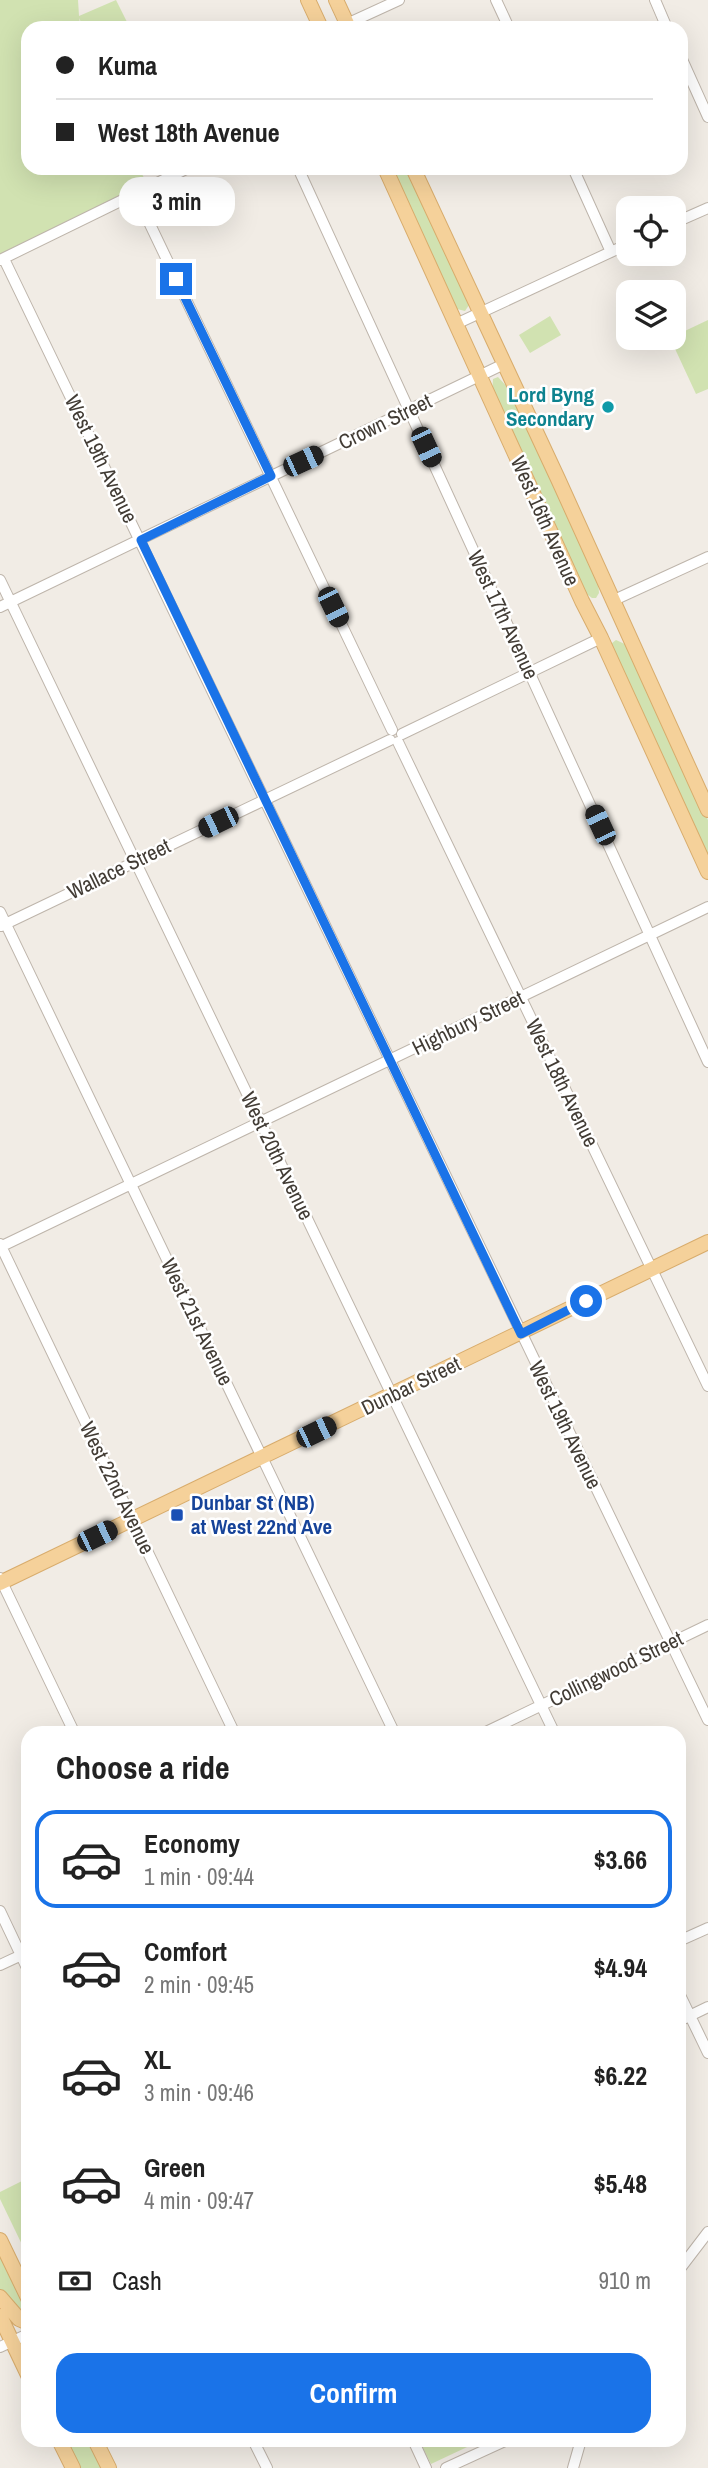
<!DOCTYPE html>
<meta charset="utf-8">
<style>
:root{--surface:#fff;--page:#f6f6f6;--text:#222;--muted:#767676;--line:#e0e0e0;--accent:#1a73e8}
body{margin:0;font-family:"Archivo Narrow",sans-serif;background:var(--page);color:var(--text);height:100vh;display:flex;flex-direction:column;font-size:26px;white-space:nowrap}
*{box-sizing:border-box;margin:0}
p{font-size:23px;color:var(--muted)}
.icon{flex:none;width:38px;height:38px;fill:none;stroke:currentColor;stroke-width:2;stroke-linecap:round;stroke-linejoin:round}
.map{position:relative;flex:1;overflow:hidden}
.panel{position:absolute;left:21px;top:1726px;width:665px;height:721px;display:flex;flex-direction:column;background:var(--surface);border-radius:21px;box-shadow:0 7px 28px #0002}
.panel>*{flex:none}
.guide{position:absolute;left:21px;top:21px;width:667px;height:154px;border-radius:21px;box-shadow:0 7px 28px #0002;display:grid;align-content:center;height:154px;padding:0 35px;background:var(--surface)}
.buttons{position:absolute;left:616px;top:196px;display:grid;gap:14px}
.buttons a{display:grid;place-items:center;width:70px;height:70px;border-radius:14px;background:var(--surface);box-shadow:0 7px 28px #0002;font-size:35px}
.end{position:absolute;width:32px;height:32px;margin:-16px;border:9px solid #1a73e8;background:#fff;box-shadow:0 0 0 4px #fff}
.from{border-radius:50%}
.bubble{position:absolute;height:49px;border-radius:21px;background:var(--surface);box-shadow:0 7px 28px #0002;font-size:23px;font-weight:800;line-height:49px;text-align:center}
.car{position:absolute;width:21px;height:42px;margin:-21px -10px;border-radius:9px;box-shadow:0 0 5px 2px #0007;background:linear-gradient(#222 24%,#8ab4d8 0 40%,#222 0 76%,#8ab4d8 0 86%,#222 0)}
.guide b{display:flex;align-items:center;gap:24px;height:66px;font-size:26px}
.guide b+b{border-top:2px solid var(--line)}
.guide i{width:18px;height:18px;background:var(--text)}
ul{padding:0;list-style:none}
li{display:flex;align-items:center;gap:21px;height:98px;margin:0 14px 10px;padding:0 21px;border:4px solid transparent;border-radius:21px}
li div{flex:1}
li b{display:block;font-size:26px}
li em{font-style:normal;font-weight:800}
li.current{border-color:var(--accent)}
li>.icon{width:63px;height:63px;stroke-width:1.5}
h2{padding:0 35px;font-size:32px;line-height:84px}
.pay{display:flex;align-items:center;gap:18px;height:77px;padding:0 35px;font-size:26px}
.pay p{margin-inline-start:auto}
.button{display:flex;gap:14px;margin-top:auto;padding:14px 35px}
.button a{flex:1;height:80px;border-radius:21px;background:var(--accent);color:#fff;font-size:28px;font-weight:800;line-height:80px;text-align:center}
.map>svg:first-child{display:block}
.green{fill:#d1e2b1}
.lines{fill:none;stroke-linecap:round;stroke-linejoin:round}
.minor-casing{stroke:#beb5ab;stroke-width:12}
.major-casing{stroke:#d8ac6c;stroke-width:16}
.minor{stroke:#fff;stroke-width:10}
.major{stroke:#f5d19a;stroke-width:14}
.route{stroke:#1a73e8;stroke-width:9}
.culture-dot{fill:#0f9aa8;stroke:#fff;stroke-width:2.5}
.transit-dot{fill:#1a4fb4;stroke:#fff;stroke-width:2.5}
.labels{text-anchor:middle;stroke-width:5;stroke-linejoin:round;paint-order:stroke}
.culture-label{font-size:21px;font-weight:bold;fill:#0d838f;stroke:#fff;text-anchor:end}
.street-label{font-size:21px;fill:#423c35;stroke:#fff}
.transit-label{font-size:21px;font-weight:bold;fill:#164399;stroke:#fff;text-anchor:start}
</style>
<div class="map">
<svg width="708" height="2468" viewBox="0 0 708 2468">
<rect width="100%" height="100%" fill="#f1ece5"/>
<path class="green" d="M0,0H78L79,16L116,0L130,28H84L79,18L81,28H28V168H139L151,192L0,266Z
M393,168H406L469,305L465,311L457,309Z
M550,316L561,335L530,353L519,335Z
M708,320V389L696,394L670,338Z
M498,377L510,390L598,580L599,593L596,598H592L584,592L492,394L493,379Z
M616,640L627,645L708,820V863L612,653V643Z
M28,2178V2257L0,2199V2192Z
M0,2254L28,2312V2316L24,2318L0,2294Z
M64,2440H89L103,2468H78Z
M419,2440H482L431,2464Z"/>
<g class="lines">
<g class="minor-casing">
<path id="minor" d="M496,0L509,28
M655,0L667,28
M338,28L399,0
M681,57L708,117
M298,168L708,1062
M573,168L611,252
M135,193L392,730
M674,223L708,208
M4,259L708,1720
M0,260L188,168
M456,324L628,244
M0,580L554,1732
M612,601L708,557
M0,607L504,364
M402,734L601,638
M398,742L708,1386
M0,912L394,1732
M1,926L390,740
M0,1244L234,1732
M0,1247L708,907
M0,1578L74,1732
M486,1732L708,1625
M0,1911L28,1970
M679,1941L708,1928
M0,1965L28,1952
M679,1993L708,2053
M679,2021L708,2007
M679,2270L708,2232
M0,2347L28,2334
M253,2440L267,2468
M413,2440L426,2468
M446,2468L507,2440
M573,2468L581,2440"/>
</g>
<g class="major-casing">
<path id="major" d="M308,0L321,28
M336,0L349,28
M385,168L582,601L601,638L708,872
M413,168L558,479L708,810
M0,1583L708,1242
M0,2240L28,2298
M0,2297L19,2319L28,2323
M0,2316L28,2375
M59,2440L73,2468
M95,2440L109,2468"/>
</g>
<use href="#minor" class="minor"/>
<use href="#major" class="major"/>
</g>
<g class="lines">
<path class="route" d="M176,279L271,476L141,540L521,1334L586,1301"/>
</g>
<circle class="culture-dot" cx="608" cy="407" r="7"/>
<rect class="transit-dot" x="170" y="1508" width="14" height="14" rx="3.5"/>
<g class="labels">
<g class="culture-label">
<text x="594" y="402">Lord Byng<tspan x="594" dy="24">Secondary</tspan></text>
</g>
<g class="street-label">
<text transform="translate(385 422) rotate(-26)" y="7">Crown Street</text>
<text transform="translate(101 459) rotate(64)" y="7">West 19th Avenue</text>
<text transform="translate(545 521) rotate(66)" y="7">West 16th Avenue</text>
<text transform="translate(503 615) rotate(65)" y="7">West 17th Avenue</text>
<text transform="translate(119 869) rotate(-26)" y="7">Wallace Street</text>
<text transform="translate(468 1023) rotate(-26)" y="7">Highbury Street</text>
<text transform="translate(562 1083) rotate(64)" y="7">West 18th Avenue</text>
<text transform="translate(277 1156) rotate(64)" y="7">West 20th Avenue</text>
<text transform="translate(197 1322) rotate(64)" y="7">West 21st Avenue</text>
<text transform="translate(411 1386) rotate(-26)" y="7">Dunbar Street</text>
<text transform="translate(565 1425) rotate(64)" y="7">West 19th Avenue</text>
<text transform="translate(117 1488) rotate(64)" y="7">West 22nd Avenue</text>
<text transform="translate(616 1669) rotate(-26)" y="7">Collingwood Street</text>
</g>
<g class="transit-label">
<text x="191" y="1510">Dunbar St (NB)<tspan x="191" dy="24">at West 22nd Ave</tspan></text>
</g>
</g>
</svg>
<div class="buttons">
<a><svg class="icon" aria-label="locate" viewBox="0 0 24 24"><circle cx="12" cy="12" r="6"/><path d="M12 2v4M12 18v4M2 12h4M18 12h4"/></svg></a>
<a><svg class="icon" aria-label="layers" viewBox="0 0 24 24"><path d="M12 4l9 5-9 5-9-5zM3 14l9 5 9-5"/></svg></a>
</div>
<i class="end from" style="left:586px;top:1301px"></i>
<i class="end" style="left:176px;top:279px"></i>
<div class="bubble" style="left:119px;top:177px;width:116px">3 min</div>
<i class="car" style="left:426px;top:447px;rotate:155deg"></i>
<i class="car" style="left:303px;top:461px;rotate:65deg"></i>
<i class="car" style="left:333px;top:607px;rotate:154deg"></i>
<i class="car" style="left:218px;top:822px;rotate:244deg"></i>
<i class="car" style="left:600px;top:825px;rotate:335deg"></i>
<i class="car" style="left:316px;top:1432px;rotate:64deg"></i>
<i class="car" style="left:97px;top:1536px;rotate:64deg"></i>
<div class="guide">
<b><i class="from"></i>Kuma</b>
<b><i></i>West 18th Avenue</b>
</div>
<section class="panel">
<h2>Choose a ride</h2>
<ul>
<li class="current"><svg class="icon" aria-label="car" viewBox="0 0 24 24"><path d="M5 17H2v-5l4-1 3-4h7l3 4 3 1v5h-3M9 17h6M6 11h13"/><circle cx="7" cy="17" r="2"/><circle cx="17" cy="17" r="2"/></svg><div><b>Economy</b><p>1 min · 09:44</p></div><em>$3.66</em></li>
<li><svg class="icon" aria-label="car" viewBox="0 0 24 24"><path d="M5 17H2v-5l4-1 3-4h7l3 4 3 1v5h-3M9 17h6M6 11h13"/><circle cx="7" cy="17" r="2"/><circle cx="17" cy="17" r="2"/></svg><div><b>Comfort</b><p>2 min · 09:45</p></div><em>$4.94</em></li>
<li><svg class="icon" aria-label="car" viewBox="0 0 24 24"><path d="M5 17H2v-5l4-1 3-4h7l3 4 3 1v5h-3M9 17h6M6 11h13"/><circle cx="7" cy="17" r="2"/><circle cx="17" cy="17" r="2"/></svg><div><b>XL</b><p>3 min · 09:46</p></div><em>$6.22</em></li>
<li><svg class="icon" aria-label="car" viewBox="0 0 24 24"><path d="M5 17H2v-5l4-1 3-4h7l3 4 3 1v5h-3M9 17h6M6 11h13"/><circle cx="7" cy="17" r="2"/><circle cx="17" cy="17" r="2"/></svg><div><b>Green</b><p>4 min · 09:47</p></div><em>$5.48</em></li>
</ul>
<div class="pay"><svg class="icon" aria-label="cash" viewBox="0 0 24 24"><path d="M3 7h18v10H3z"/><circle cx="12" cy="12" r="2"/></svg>Cash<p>910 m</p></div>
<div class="button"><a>Confirm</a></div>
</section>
</div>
